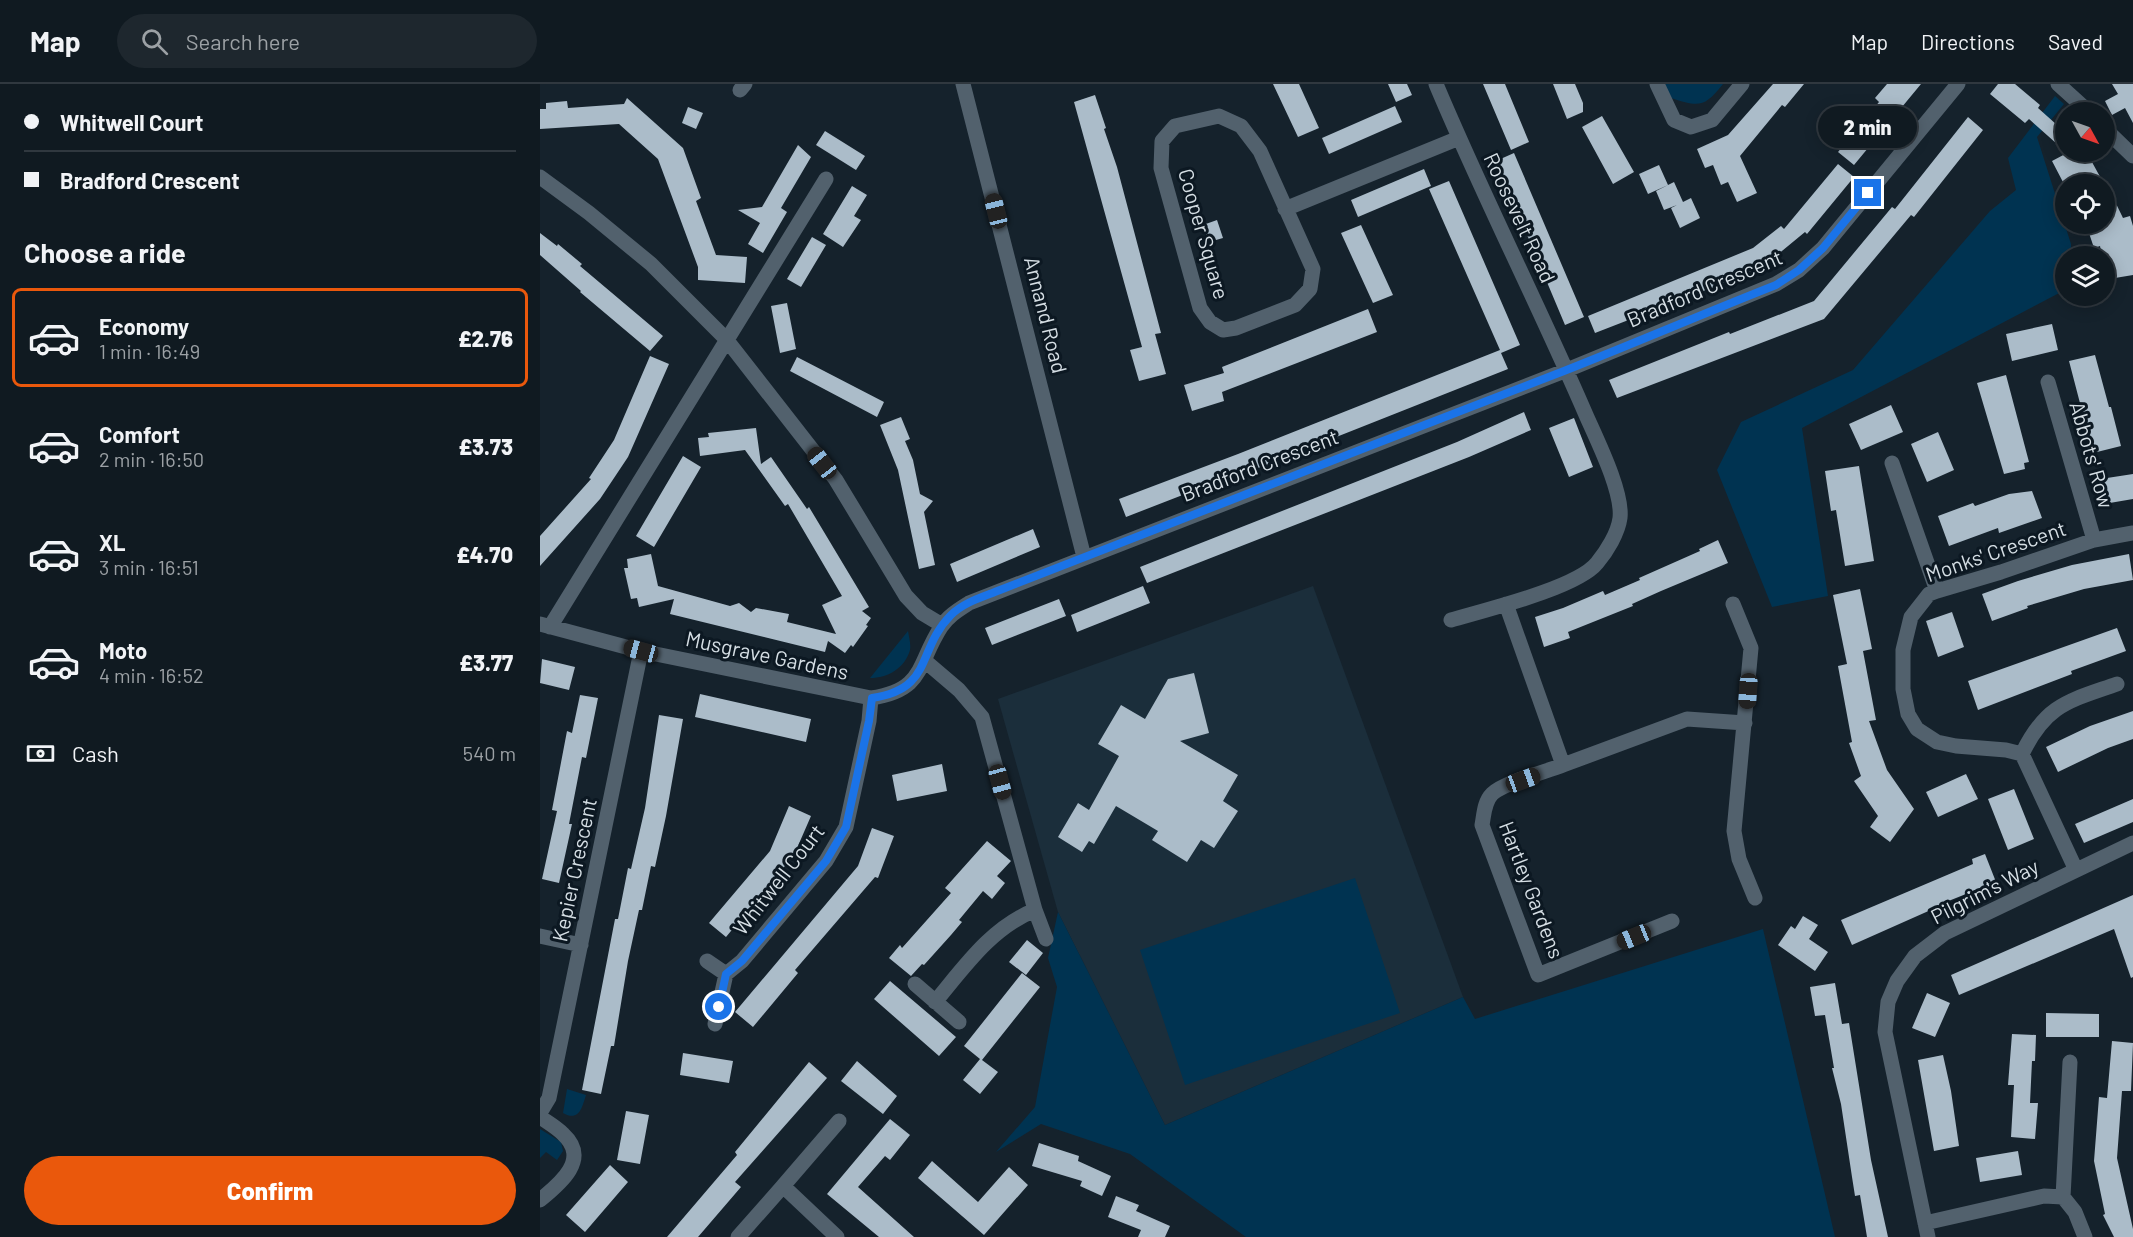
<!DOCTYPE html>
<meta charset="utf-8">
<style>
:root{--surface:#101a21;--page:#1e272e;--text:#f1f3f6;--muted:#9ca1a5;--line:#30383f;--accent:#ea580c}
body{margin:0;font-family:Barlow,sans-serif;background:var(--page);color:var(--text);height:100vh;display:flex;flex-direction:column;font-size:22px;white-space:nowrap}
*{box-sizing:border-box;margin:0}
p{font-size:20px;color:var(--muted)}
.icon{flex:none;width:33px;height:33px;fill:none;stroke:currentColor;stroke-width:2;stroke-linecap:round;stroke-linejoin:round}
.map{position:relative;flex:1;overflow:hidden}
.sheet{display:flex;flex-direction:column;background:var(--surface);width:540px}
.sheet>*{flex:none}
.guide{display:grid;align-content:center;height:132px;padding:0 24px;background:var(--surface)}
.needle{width:39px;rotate:130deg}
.tools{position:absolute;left:1515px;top:18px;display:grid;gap:12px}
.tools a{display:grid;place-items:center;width:60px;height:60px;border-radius:50%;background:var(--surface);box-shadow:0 3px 15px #0003,0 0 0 2px var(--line);font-size:30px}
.end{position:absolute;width:27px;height:27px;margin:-14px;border:8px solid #1a73e8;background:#fff;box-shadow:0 0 0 3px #fff}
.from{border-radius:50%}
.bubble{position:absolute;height:42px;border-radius:21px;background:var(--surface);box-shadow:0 3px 15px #0003,0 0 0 2px var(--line);font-size:20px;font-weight:800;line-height:42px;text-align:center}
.car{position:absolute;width:18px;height:36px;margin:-18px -9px;border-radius:8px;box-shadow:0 0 4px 2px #0007;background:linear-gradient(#222 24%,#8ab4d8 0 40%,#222 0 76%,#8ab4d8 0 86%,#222 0)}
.guide b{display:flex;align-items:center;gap:21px;height:57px;font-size:22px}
.guide b+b{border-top:2px solid var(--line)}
.guide i{width:15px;height:15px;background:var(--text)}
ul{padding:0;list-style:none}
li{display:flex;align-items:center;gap:18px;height:99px;margin:0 12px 9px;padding:0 12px;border:3px solid transparent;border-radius:9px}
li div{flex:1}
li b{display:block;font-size:22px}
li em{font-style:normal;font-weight:800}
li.selected{border-color:var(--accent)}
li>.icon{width:54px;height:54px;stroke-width:1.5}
h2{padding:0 24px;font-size:27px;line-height:72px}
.pay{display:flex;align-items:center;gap:15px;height:66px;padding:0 24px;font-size:22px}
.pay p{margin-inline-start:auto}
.cta{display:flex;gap:12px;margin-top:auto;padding:12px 24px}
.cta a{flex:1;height:69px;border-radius:36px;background:var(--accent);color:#fff;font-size:24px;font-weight:800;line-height:69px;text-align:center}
header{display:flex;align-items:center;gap:36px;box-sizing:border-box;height:84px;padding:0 30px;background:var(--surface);border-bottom:2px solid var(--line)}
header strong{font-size:28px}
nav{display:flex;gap:33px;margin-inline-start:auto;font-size:21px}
.search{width:420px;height:54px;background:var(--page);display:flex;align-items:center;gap:15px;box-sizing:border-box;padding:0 21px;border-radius:33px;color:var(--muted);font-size:22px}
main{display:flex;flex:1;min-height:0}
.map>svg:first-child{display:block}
.built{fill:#1b2e3b}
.green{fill:#003351}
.building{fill:#abbcc9}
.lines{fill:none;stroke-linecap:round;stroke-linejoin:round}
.minor{stroke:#52616d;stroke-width:15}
.route{stroke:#1a73e8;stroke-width:8}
.labels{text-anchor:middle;stroke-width:6;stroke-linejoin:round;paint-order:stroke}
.street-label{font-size:21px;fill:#d5dee4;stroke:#0c1822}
</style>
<header>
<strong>Map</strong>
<div class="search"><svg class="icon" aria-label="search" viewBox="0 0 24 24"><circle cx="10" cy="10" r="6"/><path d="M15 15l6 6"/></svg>Search here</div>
<nav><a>Map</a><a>Directions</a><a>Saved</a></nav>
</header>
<main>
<section class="sheet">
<div class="guide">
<b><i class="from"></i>Whitwell Court</b>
<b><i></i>Bradford Crescent</b>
</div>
<h2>Choose a ride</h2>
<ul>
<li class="selected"><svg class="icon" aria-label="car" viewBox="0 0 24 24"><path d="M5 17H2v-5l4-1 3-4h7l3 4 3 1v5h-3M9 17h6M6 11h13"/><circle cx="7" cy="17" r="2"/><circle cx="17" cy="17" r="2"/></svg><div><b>Economy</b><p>1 min · 16:49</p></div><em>£2.76</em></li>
<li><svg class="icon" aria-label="car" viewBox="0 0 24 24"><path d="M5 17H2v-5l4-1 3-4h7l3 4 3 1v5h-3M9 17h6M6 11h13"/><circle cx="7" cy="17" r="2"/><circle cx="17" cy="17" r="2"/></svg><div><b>Comfort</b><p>2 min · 16:50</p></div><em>£3.73</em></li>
<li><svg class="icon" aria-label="car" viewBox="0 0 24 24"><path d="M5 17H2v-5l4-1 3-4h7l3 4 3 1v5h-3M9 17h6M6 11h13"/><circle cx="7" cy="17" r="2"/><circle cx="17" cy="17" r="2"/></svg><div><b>XL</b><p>3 min · 16:51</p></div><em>£4.70</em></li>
<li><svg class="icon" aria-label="car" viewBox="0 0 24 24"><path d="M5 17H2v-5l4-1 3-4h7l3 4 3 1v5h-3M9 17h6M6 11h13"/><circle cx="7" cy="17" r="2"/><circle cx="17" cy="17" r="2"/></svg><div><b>Moto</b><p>4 min · 16:52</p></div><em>£3.77</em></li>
</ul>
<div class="pay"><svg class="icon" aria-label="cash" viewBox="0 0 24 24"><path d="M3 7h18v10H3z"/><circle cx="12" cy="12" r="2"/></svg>Cash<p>540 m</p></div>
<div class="cta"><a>Confirm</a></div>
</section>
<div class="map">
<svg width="1593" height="1153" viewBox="0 0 1593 1153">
<rect width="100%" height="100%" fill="#15222c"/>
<path class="built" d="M773,502L923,913L625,1041L518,828L458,615Z"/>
<path class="green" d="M1126,0H1183C1164,24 1159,23 1131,14L1124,2Z
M1515,12L1524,20L1497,53L1531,160V172H1526L1525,206L1262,344L1288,512L1232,523L1177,386L1201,338L1313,286L1450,127L1476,106L1468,74Z
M368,547C369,553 371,560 370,566C365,584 348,594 330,594Z
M815,794L860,929L645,1001L600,866Z
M518,828L625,1041L923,913L935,935L1223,845L1295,1153H706L590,1070L501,1040L456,1068L495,1023L517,903L508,874Z
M27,1005L46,1011C42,1024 39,1038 23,1029Z
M0,1045L21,1058L23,1067L17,1076L6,1068L0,1074Z"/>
<path class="building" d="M733,0H759L779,44L758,53Z
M848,0H867L872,11L856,18Z
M943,0H965L989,58L971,66Z
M1013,0H1035L1043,19V28L1027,35Z
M1233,0H1264L1245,23L1242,21L1200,72L1217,109L1197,118L1188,98L1181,101L1173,81L1165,84L1157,65L1188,51Z
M1347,0H1381L1314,81L1298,68L1339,18L1335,14Z
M1458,0H1475L1500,21L1498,24L1526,49V68L1489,35L1485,39L1450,10Z
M1572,0H1593V39L1585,24L1572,31L1565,17L1578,10Z
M555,11L566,44L564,45L577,83L621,249L615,250L626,290L599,297L590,266L602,263L534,18Z
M87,14L143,64L161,114L156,117L176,171L207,173L205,199L158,196V183L118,75L79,40L0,45V25H6V19L27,17L28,24L84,20Z
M855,22L862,38L789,70L782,54Z
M148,23L163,29L156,45L142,39Z
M1062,32L1094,88L1073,100L1042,43Z
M1428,33L1443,46L1374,133L1371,131L1284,235L1077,314L1069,296L1189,248L1190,250L1274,217L1352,123L1355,125Z
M285,47L325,72L316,86L276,61Z
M258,61L271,73L241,124L247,128L223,169L208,160L220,139L198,126L222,123Z
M1529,68L1534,77L1547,69L1564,100H1524L1512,77Z
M974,69L1044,233L1025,241L956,77Z
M1298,80L1314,93L1267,150L1265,148L1220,185L1055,249L1048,232L1213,164L1241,142L1244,145Z
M1119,81L1128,101L1108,110L1099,90Z
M884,85L891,102L818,133L811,116Z
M1564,95L1583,134L1590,132L1593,142V191L1575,194L1571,174L1564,175V172H1562L1560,162L1554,164L1546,140H1564Z
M909,97L980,261L961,269L968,285L708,388L707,386L586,433L579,415L698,370L960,266L889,105Z
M1134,98L1143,118L1151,114L1160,134L1140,144L1131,124L1137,121L1124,126L1116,107Z
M312,102L327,111L314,132L321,136L303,163L283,150Z
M677,136L683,154L669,158L663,141Z
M821,141L853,211L833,219L801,149Z
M0,149L17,162L18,160L42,180L40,182L123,252L110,267L40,208L41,207L0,171Z
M272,153L286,161L261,203L247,195Z
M247,219L256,265L240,269L231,222Z
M828,225L837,248L682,308L684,317L652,327L644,301L684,289L682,283Z
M1512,240L1518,266L1472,277L1466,250Z
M1555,271L1569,323H1571L1581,362L1553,369L1529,277Z
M110,272L129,280L88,373L60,415L0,482V452L51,395L49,394L74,356Z
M257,273L344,318L337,333L250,287Z
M1466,291L1489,378L1484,379L1485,385L1464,390L1437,299Z
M1351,321L1363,348L1321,366L1309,340Z
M984,328L991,346L929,373L607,499L600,483L917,358Z
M361,333L370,355L365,357L373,376L380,410L393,417L384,428L395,481L379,485L358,386L340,341Z
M1034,334L1053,383L1029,393L1009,344Z
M216,344L221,380L231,373L267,425L269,423L329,523L322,527L331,534L326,541L328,542L313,563L311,561L305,569L288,557L285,568L130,530L134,515L99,523L97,514L91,515L84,484H88L87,475L111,470L118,502L190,522L199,519L211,528L216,524L249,530L247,538L296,550L282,521L302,512L248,420L245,422L205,366L160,372L158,354L169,353L168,349Z
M1398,348L1414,386L1387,398L1371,360Z
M143,372L161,383L114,463L96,452Z
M1319,382L1334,477L1305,482L1296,426L1291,427L1285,387Z
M1593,390V415L1558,421L1554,396Z
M1492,407L1502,434L1459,449L1458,444L1409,462L1398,432L1433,419L1435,422L1469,410Z
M493,445L500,463L417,498L410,480Z
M1178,456L1188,479L1121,507L1092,520L1093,522L1028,548L1030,554L1004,563L995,533L1023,524L1063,507L1065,511L1100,496L1099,494L1160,467L1159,465Z
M1589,470L1593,496L1544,505L1487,522L1488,524L1452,537L1442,510L1478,497L1532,481Z
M603,502L610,519L537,548L531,531Z
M1320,505L1332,565L1323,567L1336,636L1329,637L1347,686L1374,725L1350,758L1330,743L1338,732L1314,697L1321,692L1309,659L1312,658L1298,582L1307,580L1293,511Z
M519,515L526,532L452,561L445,544Z
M1412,528L1424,563L1398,573L1386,537Z
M1577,544L1586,567L1531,587L1532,590L1438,626L1428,597Z
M2,575L35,583L29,606L0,599Z
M654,589L669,649L640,657L698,691L683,717L698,727L674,764L661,756L647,778L612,756L618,747L576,722L554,760L549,757L542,768L518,753L538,719L549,726L579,672L558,660L581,621L605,635L628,595Z
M160,610L271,635L266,658L155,633Z
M40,611L58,614L46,674L42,673L29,740H32L19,799L2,795L17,727L12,726L27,647L32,649Z
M1593,627V655L1568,664L1518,688L1506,663L1550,642Z
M119,631L143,635L126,732L115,783L111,782L102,826H99L88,877L74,962H71L61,1010L42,1006L75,835H78L88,784L91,785L105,724Z
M402,680L407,707L357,717L352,691Z
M1426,690L1438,715L1398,733L1386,708Z
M1474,705L1494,755L1468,766L1448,715Z
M1593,715V738L1544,759L1535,740Z
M249,722L271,732L254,771L186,853L169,839L230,767Z
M332,744L354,752L338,794L335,793L255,886L258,889L213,943L195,928L318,782Z
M447,757L471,777L457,792L465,799L452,815L443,807L419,836L422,838L411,851L384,881L382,880L371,892L349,874L360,861L362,864L411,809L405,804Z
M1445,770L1456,798L1401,820L1402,821L1312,861L1301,836L1433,780L1432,775Z
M1593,811V893L1591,894L1574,845L1419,911L1411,891Z
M1263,832L1278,841L1269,855L1288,868L1275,887L1238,861L1251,842L1255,845Z
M487,856L503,869L486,891L469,878Z
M482,889L500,903L442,976L458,988L440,1010L423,996L440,975L424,962Z
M350,897L416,953L399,972L334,915Z
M1295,899L1302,940L1309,939L1331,1076L1348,1153H1327L1320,1111L1315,1112L1312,1093L1301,1020L1292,984H1294L1285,931L1275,932L1270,903Z
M1387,909L1410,919L1395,953L1372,944Z
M1506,929L1559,930V953H1506Z
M1472,950L1496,951L1495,977H1492L1490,1019H1498L1495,1055L1471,1053L1474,1001H1468Z
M1572,957L1593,959L1591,1007H1582L1577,1074L1593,1145V1153H1574L1563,1131L1565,1130L1554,1077L1559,1013L1567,1014Z
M143,969L193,977L189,999L140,991Z
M1403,971L1411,1007L1419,1062L1394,1067L1378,976Z
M317,977L357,1012L343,1030L301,997Z
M269,978L287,994L195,1098L201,1103L158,1153H127L197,1071L195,1068Z
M86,1027L109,1031L100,1080L77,1076Z
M350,1035L370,1051L350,1076L345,1072L318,1103L374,1153H339L287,1110Z
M499,1059L539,1072L538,1077L571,1092L562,1112L540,1102L542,1097L492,1082Z
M1478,1067L1482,1091L1440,1098L1436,1074Z
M392,1077L438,1118L469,1083L488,1101L444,1151L378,1094Z
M70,1081L88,1098L45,1148L26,1131Z
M576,1112L599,1121L596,1127L630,1142L625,1153H598L601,1146L568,1133Z"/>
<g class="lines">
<path class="minor" d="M423,0L544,473
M896,0C943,112 998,220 1046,331C1057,356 1083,408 1080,434C1078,449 1067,467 1057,479C1037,504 945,526 911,536
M1117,0L1134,36L1151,43L1172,36L1202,0
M1518,0L1549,28
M200,6L205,0
M679,32L701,42L720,67L773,185L770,205L755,221L696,244L683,246L670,238L660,224L621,84L622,57L635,42Z
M1564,44L1593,72
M0,93L49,129L111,180L186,255L296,396L366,512L382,529L402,541
M745,125L919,54
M1508,298L1554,456
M1352,379L1397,507
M966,520L1023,681L1147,635L1205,639
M1193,520L1211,564L1194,747L1199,775L1215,814
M0,540L101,567L331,614C385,606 377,580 401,543C408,532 418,526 429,519L1027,286L1236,200L1259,186L1283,164L1418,0
M10,543L286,95
M385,577L419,606L442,633L495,826L506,855
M1482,670C1506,620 1529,617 1577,600
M1023,681C1005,688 965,698 952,710C944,718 944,731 942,741L998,891L1132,837
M1536,786L1482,670L1466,666L1416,662L1397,658L1377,645L1368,630L1363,605V566L1371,533L1389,510L1397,507L1461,488L1554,456L1593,449
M0,852L41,861
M167,877L186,890L202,877L286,777L306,743L329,637L331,614
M375,900L419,938
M395,918C425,882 451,844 495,826
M175,940L186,890
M0,1029L9,1014L101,567
M0,1033C7,1038 16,1043 23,1050C50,1075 21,1099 0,1116
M243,1102L299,1037
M1523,1113L1530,978
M1385,1139L1504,1112L1523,1113L1535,1128L1545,1153
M198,1153L243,1102L297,1153
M1388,1153L1345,948L1348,918L1357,897L1375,872L1405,849L1593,759"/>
</g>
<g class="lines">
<path class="route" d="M179,923L186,890L202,877L286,777L306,743L329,637L332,614C394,605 376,566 411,531C424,518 443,513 460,506C647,432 836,360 1024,287C1095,259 1165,229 1236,201L1259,186L1283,164L1328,109"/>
</g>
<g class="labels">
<g class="street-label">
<text transform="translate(979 134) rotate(65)" y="7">Roosevelt Road</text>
<text transform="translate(663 150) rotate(74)" y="7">Cooper Square</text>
<text transform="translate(1165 205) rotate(-23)" y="7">Bradford Crescent</text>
<text transform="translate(505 231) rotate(76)" y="7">Annand Road</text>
<text transform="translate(1551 371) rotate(74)" y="7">Abbots' Row</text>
<text transform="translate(720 382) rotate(-21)" y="7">Bradford Crescent</text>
<text transform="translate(1456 468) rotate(-19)" y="7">Monks' Crescent</text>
<text transform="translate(227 572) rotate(12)" y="7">Musgrave Gardens</text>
<text transform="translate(35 786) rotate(-78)" y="7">Kepier Crescent</text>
<text transform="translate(239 796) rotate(-52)" y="7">Whitwell Court</text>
<text transform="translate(991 806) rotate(69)" y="7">Hartley Gardens</text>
<text transform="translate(1445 808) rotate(-27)" y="7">Pilgrim's Way</text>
</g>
</g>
</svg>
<div class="tools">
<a><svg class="needle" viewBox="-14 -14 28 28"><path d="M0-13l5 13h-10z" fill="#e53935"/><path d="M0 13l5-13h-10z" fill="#9ca1a5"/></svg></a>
<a><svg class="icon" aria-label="locate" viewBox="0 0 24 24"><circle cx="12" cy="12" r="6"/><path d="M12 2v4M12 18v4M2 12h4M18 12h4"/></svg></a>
<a><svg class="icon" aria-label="layers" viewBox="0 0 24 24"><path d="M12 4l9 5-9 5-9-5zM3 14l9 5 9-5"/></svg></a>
</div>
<i class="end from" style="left:179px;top:923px"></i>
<i class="end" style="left:1328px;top:109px"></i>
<div class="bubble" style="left:1278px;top:22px;width:99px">2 min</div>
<i class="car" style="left:456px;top:127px;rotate:346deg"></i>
<i class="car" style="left:282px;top:379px;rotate:322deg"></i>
<i class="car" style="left:101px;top:567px;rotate:285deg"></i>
<i class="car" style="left:1208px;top:607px;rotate:184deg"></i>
<i class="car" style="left:983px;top:696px;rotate:70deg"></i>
<i class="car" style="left:460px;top:698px;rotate:165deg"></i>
<i class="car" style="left:1094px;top:853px;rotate:248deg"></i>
</div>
</main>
